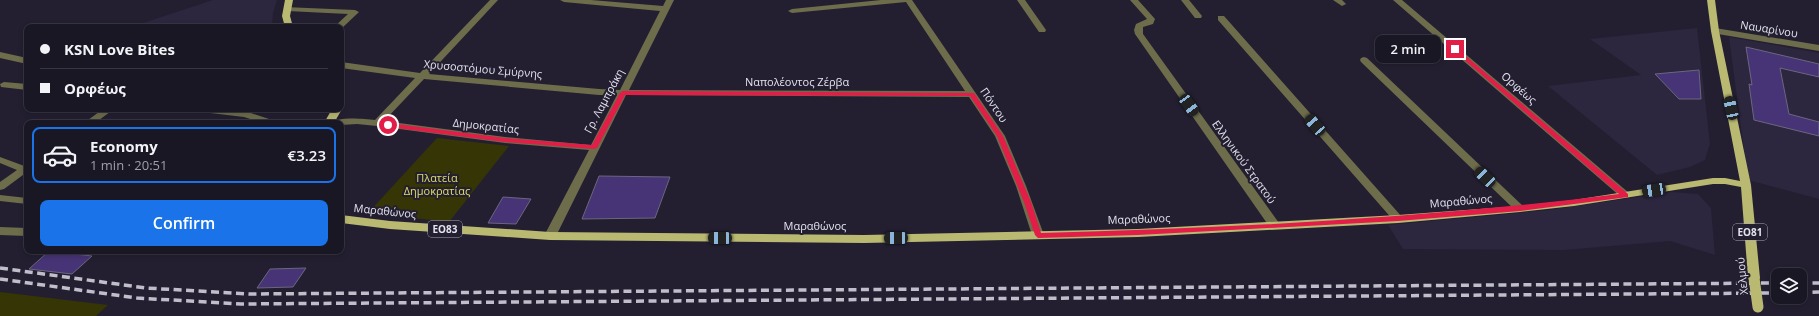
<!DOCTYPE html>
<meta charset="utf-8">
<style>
:root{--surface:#1a1725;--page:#272432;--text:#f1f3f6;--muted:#9f9fa7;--line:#383642;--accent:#1a73e8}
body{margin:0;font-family:"Open Sans",sans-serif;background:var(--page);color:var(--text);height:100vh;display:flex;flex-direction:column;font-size:15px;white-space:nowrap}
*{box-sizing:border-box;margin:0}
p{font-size:13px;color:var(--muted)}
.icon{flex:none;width:22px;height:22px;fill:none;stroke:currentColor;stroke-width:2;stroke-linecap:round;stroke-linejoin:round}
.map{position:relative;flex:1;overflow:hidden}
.details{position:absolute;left:24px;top:120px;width:320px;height:134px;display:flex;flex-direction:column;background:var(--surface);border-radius:8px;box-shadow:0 2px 6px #0003,0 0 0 1px var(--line)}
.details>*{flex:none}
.banner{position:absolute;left:24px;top:24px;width:320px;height:88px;border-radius:8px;box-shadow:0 2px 6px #0003,0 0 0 1px var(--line);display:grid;align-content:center;height:88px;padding:0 16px;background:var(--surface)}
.tools{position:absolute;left:1771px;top:268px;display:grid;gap:8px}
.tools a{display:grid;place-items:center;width:36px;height:36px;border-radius:8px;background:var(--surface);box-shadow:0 2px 6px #0003,0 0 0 1px var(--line);font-size:20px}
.end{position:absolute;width:18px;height:18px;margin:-9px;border:5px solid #e11d48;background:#fff;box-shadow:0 0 0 2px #fff}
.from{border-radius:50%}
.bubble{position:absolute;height:28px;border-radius:8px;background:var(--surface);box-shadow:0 2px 6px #0003,0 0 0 1px var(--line);font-size:13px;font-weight:600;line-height:28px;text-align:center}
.car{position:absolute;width:12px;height:24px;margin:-12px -6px;border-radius:5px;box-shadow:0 0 3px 1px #0007;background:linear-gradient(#222 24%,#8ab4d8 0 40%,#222 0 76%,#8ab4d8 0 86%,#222 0)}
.banner b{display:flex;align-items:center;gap:14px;height:38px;font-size:15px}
.banner b+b{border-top:1px solid var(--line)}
.banner i{width:10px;height:10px;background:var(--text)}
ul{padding:7px 0 0;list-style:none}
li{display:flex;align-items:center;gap:12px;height:56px;margin:0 8px 6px;padding:0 8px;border:2px solid transparent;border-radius:8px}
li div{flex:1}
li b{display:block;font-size:15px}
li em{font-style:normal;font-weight:600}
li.active{border-color:var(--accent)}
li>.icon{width:36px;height:36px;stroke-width:1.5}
.cta{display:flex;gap:8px;margin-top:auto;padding:8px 16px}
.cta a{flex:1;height:46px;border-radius:8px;background:var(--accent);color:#fff;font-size:16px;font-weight:600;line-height:46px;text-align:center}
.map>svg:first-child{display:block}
.built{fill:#2c263e}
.green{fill:#363505}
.building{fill:#473476;stroke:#6b677d}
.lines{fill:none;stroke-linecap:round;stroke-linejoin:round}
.minor{fill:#6d6d4c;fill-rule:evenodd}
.major{fill:#b9b972;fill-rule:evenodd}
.rail{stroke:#c1becc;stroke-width:3.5;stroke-dasharray:8 4.5;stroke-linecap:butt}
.major-bridge{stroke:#b9b972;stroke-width:11}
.route{fill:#e11d48}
.labels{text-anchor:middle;stroke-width:4;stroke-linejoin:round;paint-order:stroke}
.shield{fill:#231f31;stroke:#aaa8b6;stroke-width:1}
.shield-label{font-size:10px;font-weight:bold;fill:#e4e2ef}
.street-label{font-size:11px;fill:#e4e2ef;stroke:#231f31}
.park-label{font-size:11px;fill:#e0de6b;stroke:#231f31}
</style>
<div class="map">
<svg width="1819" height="316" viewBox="0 0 1819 316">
<rect width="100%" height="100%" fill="#231f31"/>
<path class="built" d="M213,0H277L273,13L272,27H131Z
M1697,28L1710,144L1705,160L1690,167L1657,175L1548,86L1641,75L1590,39Z
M1729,37L1819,53V199L1748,180Z
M1672,192L1698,194L1711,208L1715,255L1670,241L1564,250L1403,249L1388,225L1549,210Z"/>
<path class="green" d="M437,138L509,146L449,222L368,213Z
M0,292L108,305L96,316H0Z"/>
<path class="building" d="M1746,47L1819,64V77L1780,68L1789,114L1819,122V136L1754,120L1749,84L1752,85Z
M1699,70L1701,99H1679L1655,74Z
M599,176L670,177L655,218L582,219Z
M503,197L531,199L516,224L488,223Z
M49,251L92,256L72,274L29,269Z
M306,268L293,287L257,288L270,269Z"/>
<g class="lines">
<path class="minor" d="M490,0H498L429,74L599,89L620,90L660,11L564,2L560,0H591L663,6L666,0H674L629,90L965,91L906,2L792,13L788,11L792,9L881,0H912L1005,136L1026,186L1044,235L1042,238H1034L1032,235L1016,186L995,136L969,97L626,95L556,236L554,239H546L544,236L589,150L505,143L377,126L357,124L341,125V123H331C339,116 364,119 375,120L415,78L341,68V62L420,73ZM424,79L599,95H617L591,145L505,137L384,121Z
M1017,0H1025L1046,30L1045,32H1039Z
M1130,0H1138L1155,19L1153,24L1143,27V34L1279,223L1280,226L1279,229H1271L1135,34L1134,30L1136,24L1147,19Z
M1181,0H1189L1202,16L1201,18H1195Z
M1333,0H1342L1346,4L1342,6Z
M1393,0H1402L1629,193L1630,195L1629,197H1621Z
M284,7L355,10L359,12L341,29V27H334L348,14L287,11H284Z
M1218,16H1224L1402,217L1403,219L1402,221H1394L1218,20Z
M1715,28L1819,45V51L1712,33V29Z
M0,52L27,58V64L0,58Z
M1364,57L1367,58L1524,207L1525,209L1524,211H1516L1361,62L1360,60L1361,58Z
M4,82L27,84V90L1,87L0,84Z
M103,109H114L95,123H84Z
M197,109H226L245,111L275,121L277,123H263L244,117L202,112Z
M0,157L27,167V172L4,189L0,190V182L17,170L0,163Z
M0,195L27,198V204L0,201Z
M0,227L27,228V236L0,235Z"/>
<path class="major" d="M285,0H293L290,16L293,27H285L282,16Z
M1707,0H1715L1719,31L1751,185L1760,278L1758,281H1750L1748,278L1741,187L1725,184H1713L1574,206L1520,212L1398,223L1138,237L864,243L550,240L390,229L341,223V215L390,221L550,232L864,235L1138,229L1398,215L1520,206L1574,200L1713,178H1725L1740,181L1711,31Z
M341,108L342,109L334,123H324L332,109Z"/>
<path class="rail" d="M0,268L146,288L249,294L1778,283
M0,279L137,298L241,304L1778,293
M1800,283H1819
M1800,293L1819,292"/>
<path class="major-bridge" d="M1754,278L1758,307"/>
</g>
<path class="route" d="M1455,47L1628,194V197L1520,211L1398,221L1138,235L1038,238L1035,235L1024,202L997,136L970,96L625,95L597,148L594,149L505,142L388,127L385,125L388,123L505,138L592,145L620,93L623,91L972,93H974L1003,136L1031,202L1041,233C1234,228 1428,218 1619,194L1453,50V48Z"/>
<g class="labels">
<g class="shield">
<rect x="428" y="221" width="34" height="16" rx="3"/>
<rect x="1733" y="224" width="34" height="16" rx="3"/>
</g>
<g class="shield-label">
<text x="445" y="233">ΕΟ83</text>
<text x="1750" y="236">ΕΟ81</text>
</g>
<g class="street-label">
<text transform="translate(1769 29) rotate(9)" y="4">Ναυαρίνου</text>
<text transform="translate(483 69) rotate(5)" y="4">Χρυσοστόμου Σμύρνης</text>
<text x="797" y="86">Ναπολέοντος Ζέρβα</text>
<text transform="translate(1519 88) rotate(41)" y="4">Ορφέως</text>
<text transform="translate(604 101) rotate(-62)" y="4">Γρ. Λαμπράκη</text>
<text transform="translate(994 105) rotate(56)" y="4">Πόντου</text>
<text transform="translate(486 126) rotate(6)" y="4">Δημοκρατίας</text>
<text transform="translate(1244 162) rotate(54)" y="4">Ελληνικού Στρατού</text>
<text transform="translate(1461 201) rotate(-5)" y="4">Μαραθώνος</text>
<text transform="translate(385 211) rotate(6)" y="4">Μαραθώνος</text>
<text transform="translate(1139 219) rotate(-2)" y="4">Μαραθώνος</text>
<text x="815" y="230">Μαραθώνος</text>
<text transform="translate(1742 276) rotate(-96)" y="4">Χελμού</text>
</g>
<g class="park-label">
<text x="437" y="182">Πλατεία<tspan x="437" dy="13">Δημοκρατίας</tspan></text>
</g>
</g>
</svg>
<div class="tools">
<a><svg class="icon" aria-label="layers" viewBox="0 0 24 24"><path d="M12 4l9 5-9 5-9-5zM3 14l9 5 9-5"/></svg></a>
</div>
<i class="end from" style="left:388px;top:125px"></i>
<i class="end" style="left:1455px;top:49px"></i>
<div class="bubble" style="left:1375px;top:35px;width:66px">2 min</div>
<i class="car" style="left:1189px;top:105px;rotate:144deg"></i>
<i class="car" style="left:1731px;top:108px;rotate:348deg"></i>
<i class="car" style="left:1315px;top:125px;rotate:319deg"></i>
<i class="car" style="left:1485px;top:177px;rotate:314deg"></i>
<i class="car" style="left:1654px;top:190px;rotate:261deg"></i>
<i class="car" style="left:720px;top:238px;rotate:271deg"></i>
<i class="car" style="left:896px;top:238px;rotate:269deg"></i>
<div class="banner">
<b><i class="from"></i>KSN Love Bites</b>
<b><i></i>Ορφέως</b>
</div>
<section class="details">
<ul>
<li class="active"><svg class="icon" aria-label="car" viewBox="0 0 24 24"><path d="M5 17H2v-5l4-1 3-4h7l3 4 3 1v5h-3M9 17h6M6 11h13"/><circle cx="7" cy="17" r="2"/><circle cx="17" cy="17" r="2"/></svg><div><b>Economy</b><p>1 min · 20:51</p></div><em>€3.23</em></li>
</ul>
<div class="cta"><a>Confirm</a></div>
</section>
</div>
